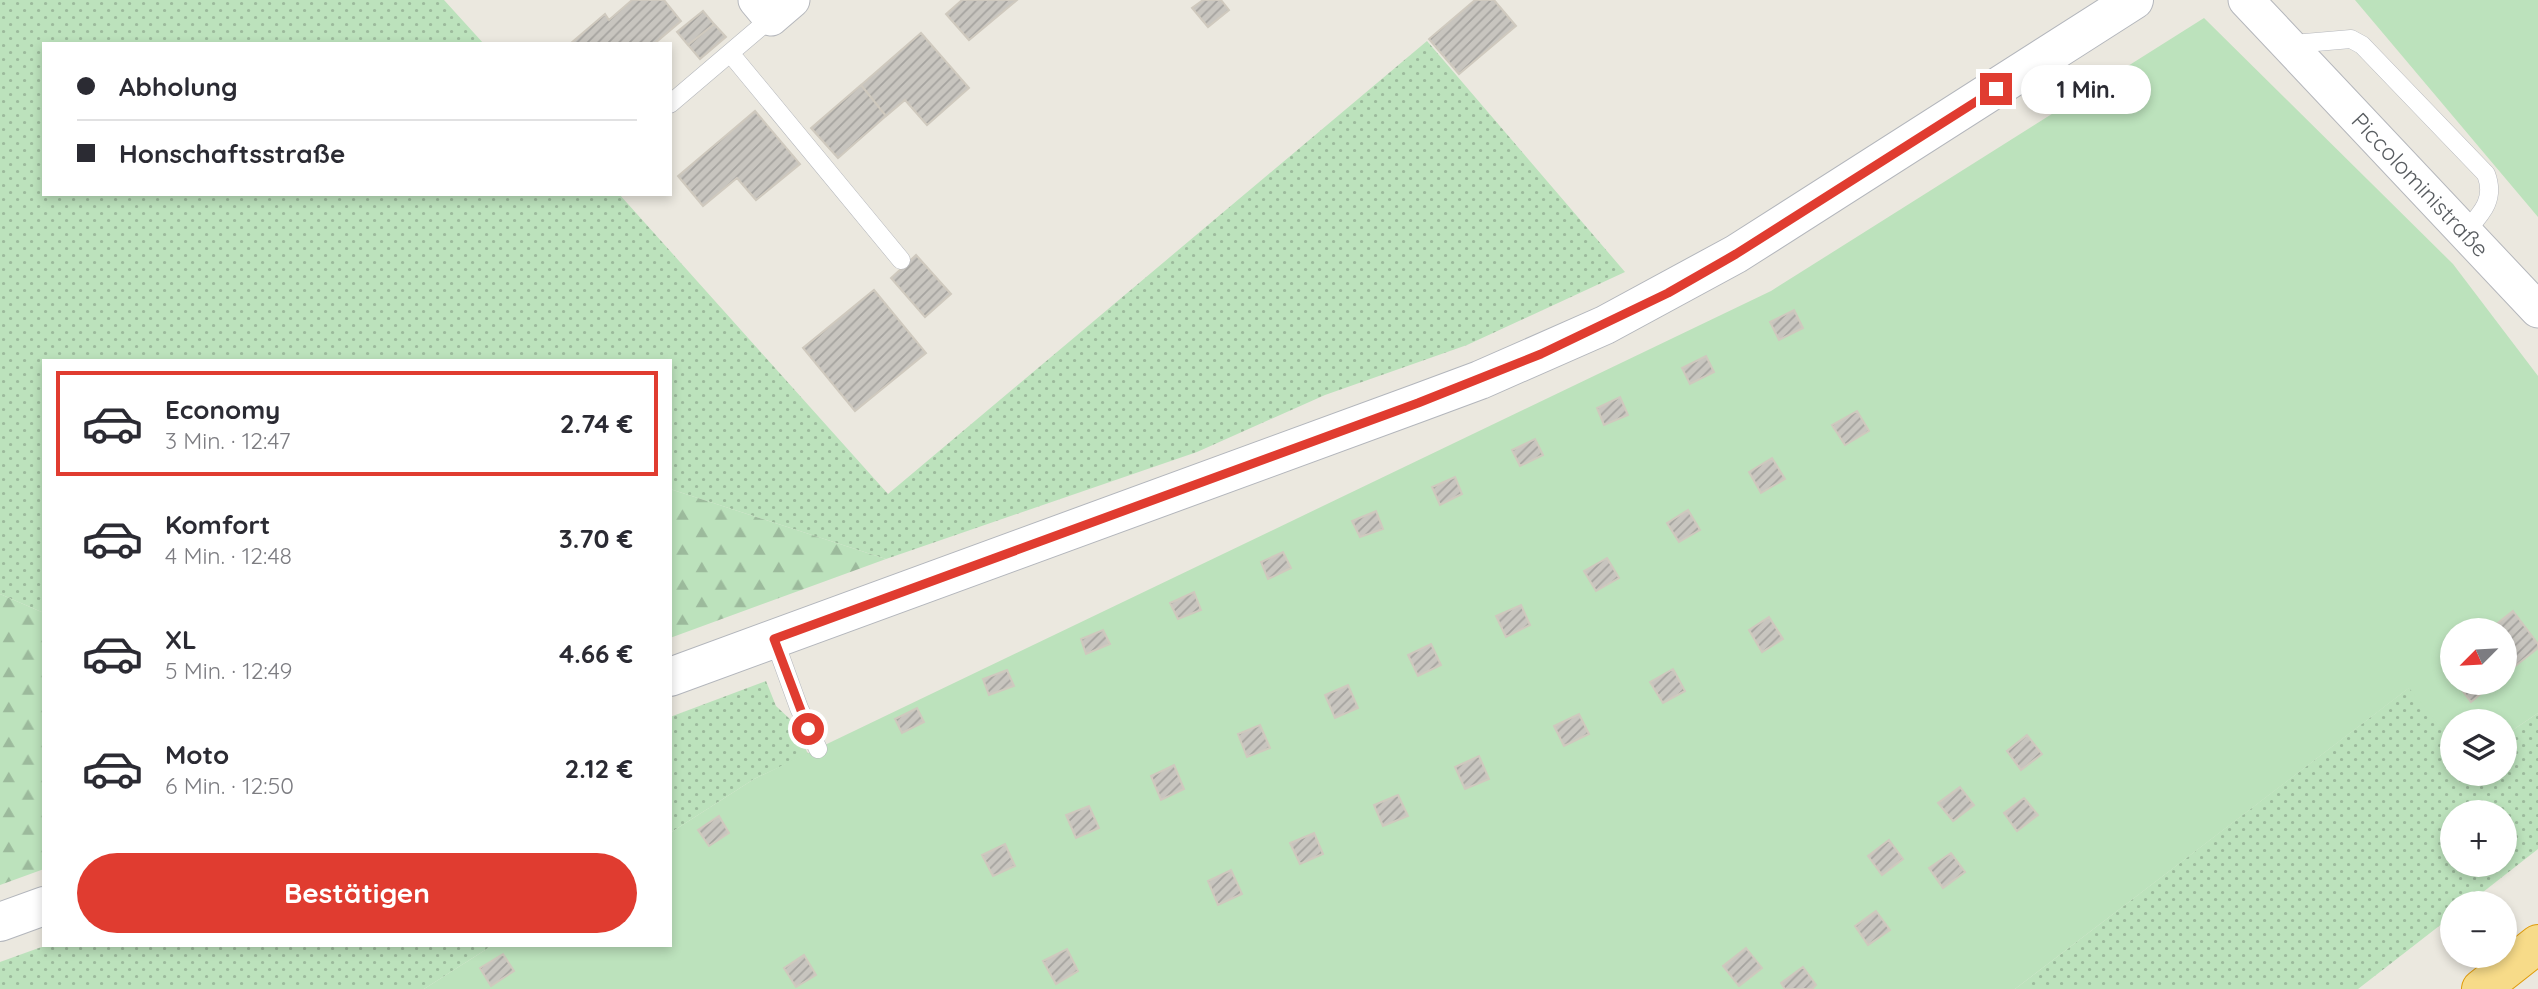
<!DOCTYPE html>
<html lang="de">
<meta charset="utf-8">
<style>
:root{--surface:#fff;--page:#f2f2f3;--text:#2b2b33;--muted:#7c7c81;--line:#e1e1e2;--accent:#e03c30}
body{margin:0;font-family:Quicksand,sans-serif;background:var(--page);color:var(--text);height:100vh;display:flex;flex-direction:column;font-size:26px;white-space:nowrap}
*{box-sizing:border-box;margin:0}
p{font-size:23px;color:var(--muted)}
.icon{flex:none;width:38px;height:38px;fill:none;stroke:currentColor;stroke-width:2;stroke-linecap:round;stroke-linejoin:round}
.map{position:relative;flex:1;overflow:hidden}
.details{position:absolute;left:42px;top:359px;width:630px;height:588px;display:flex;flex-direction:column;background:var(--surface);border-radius:0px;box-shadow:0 4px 10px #0003}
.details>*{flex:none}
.guide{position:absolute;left:42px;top:42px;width:630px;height:154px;border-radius:0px;box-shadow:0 4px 10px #0003;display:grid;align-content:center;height:154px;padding:0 35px;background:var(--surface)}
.needle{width:46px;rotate:246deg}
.buttons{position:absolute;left:2440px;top:618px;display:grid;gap:14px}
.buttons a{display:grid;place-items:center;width:77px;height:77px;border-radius:50%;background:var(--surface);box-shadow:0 4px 10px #0003;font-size:35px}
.end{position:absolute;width:32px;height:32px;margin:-16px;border:9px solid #e03c30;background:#fff;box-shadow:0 0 0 4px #fff}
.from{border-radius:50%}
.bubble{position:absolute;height:49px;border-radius:24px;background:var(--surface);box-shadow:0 4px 10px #0003;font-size:23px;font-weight:800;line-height:49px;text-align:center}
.guide b{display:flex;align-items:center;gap:24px;height:66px;font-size:26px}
.guide b+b{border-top:2px solid var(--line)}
.guide i{width:18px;height:18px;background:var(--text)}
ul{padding:12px 0 0;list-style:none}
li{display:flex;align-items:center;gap:21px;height:105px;margin:0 14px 10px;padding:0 21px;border:4px solid transparent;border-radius:0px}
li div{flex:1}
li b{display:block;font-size:26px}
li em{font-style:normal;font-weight:800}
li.active{border-color:var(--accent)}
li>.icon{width:63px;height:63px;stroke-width:1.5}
.cta{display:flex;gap:14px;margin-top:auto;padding:14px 35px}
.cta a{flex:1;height:80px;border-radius:42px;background:var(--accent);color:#fff;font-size:28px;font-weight:800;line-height:80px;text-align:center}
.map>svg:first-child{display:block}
.grass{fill:url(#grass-dots);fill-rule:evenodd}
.forest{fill:url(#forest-firs)}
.garden{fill:#bce2bc;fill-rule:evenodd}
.building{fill:url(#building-hatch);stroke:#cfc9be;stroke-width:2}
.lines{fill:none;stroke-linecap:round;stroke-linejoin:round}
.lane-casing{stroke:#b5b7bc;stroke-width:19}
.street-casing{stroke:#b5b7bc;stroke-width:37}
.secondary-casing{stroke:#b3b6bc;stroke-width:40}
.highway-casing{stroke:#e09b0a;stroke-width:40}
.lane{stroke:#fff;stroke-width:18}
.street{stroke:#fff;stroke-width:35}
.secondary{stroke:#fff;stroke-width:38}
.highway{stroke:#f7db89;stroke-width:38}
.route{stroke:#e03c30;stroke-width:9}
.labels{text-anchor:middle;stroke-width:5;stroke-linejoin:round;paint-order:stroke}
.street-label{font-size:23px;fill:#585c60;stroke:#fff}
</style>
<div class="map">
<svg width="2538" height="989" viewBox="0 0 2538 989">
<defs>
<pattern id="grass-dots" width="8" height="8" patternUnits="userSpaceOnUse" patternTransform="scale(1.75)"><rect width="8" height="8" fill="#bce2bc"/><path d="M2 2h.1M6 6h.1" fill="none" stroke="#9cba9c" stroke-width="1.8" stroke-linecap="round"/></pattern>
<pattern id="forest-firs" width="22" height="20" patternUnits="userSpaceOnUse" patternTransform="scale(1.75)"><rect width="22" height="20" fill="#bce2bc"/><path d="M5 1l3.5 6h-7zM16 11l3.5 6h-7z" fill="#9cba9c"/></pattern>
<pattern id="building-hatch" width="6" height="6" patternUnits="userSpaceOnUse" patternTransform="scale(1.75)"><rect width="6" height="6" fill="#c8c5bf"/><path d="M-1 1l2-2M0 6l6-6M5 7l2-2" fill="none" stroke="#a5a39f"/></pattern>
</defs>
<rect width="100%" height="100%" fill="#ebe8df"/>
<path class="grass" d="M0,0H444L484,44H44V194H619L888,494L1427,41L1625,272L1467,345L1325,395L1197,452L886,559L670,489V360H44V613L0,594Z
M766,681L776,706L793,722L808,754L754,779L670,833V717Z
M2410,687L2452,741V774H2504V736L2538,713V849L2469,903H2452V916L2358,989H2015ZM2452,812H2504V864H2452Z
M47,945H493L424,989H0V962Z"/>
<path class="forest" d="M670,489L886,559L670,638Z
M0,594L44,613V869L0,885Z"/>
<path class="garden" d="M2355,0H2538V217Z
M2204,18L2453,264L2538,376V713L2504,736V721H2452V741L2409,688L2015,989H424L493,945H670V833L754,779L1771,291ZM2452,630H2504V682H2452Z"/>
<path class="building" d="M632,0H664L681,21L654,44L571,43L605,14L609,20Z
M962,0H1017L969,40L946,14Z
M1203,0H1221L1229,10L1208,27L1192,8Z
M1475,0H1494L1516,26L1459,74L1429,39Z
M703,11L714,24L688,45L677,32Z
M714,24L726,37L700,59L688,45Z
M921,33L969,88L927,125L905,100L886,116L861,85Z
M861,85L886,116L838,158L811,128Z
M755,111L800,164L756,200L737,178L703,206L678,176Z
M916,255L951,294L925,317L891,278Z
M874,290L926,353L855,411L803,348Z
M1794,310L1803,328L1779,340L1770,322Z
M1706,356L1714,372L1690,384L1682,368Z
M1620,397L1628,415L1604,425L1597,408Z
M1857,411L1869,431L1845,445L1832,425Z
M1535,439L1543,455L1520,466L1512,450Z
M1772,458L1785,479L1761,493L1749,472Z
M1455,477L1462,494L1440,505L1432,487Z
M1688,510L1700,530L1679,542L1667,523Z
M1376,511L1383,529L1360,537L1352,521Z
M1283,552L1291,568L1268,579L1261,562Z
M1607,558L1619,578L1596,591L1584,571Z
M1194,592L1201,610L1178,619L1170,603Z
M1521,605L1530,625L1506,637L1496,616Z
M2513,611L2538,644V648L2504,675V630H2489Z
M1769,617L1783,639L1762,652L1749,630Z
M1103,630L1110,644L1086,654L1081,639Z
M1431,644L1441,665L1418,676L1408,655Z
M1673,669L1685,691L1663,703L1650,682Z
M1007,670L1014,686L989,695L983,679Z
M2456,682H2495L2471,702Z
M1348,685L1358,708L1335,718L1325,695Z
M917,708L924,722L902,733L895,719Z
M1579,714L1589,734L1564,746L1554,726Z
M1260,725L1270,748L1247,757L1238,734Z
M2027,735L2042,754L2021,770L2007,751Z
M1479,756L1489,779L1465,789L1455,767Z
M1174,765L1184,789L1161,800L1151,776Z
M1960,787L1974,805L1953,821L1938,803Z
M1398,795L1408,816L1383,826L1374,805Z
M2024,798L2038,815L2017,831L2004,813Z
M1089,806L1099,828L1076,838L1066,815Z
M719,816L729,833L709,846L698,830Z
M1314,833L1323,854L1300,864L1290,843Z
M1889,840L1903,859L1882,875L1868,856Z
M1005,844L1015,866L993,876L982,855Z
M1951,853L1965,872L1943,888L1929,868Z
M1231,870L1242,894L1218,905L1208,881Z
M1876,911L1890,930L1868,945L1855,926Z
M1746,948L1762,968L1739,986L1723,966Z
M1067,949L1078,971L1056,984L1043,961Z
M503,954L514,971L491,986L480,968Z
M804,955L816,975L796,987L784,968Z
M1803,967L1816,985L1812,989H1785L1781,983Z"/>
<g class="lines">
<g class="lane-casing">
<path id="lane" d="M2293,44L2351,39L2362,45L2486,174C2496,200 2481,214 2465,232
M730,53L901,260
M670,104L771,18
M774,639L799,708L818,749"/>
</g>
<g class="street-casing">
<g id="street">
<path d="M756,0L771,18L792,0"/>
<path id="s1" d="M2246,0L2538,310"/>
</g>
</g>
<g class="secondary-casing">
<path id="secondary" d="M670,677L1418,403L1480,380L1605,325L1736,254L2134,0
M0,922L44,906"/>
</g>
<g class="highway-casing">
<path id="highway" d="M2481,989L2538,944"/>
</g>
<use href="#lane" class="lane"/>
<use href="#street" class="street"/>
<use href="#secondary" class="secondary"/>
<use href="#highway" class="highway"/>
</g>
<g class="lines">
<path class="route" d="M808,729L774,639L1418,403L1541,354L1668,293L1736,254L1996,89"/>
</g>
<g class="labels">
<g class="street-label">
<text dy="8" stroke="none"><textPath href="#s1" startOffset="254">Piccoloministraße</textPath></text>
</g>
</g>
</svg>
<div class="buttons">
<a><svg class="needle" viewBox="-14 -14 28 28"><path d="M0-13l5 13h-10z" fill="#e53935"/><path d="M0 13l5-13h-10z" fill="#7c7c81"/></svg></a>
<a><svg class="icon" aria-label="layers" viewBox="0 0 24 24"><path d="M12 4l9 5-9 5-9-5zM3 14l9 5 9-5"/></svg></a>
<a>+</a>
<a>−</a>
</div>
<i class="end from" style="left:808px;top:729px"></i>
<i class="end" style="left:1996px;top:89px"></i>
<div class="bubble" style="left:2021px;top:65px;width:130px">1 Min.</div>
<div class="guide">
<b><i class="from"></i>Abholung</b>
<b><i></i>Honschaftsstraße</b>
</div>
<section class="details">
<ul>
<li class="active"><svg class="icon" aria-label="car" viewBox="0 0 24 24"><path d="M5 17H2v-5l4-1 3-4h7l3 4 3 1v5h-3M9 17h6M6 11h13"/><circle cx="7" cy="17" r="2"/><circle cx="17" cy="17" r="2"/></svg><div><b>Economy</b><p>3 Min. · 12:47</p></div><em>2.74 €</em></li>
<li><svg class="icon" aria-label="car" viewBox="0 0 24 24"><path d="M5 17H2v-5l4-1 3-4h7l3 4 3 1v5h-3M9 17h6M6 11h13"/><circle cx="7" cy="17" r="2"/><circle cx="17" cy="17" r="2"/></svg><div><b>Komfort</b><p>4 Min. · 12:48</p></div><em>3.70 €</em></li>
<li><svg class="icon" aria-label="car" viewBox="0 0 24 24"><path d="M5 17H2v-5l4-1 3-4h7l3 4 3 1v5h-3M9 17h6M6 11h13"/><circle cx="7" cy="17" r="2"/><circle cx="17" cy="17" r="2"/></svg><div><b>XL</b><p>5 Min. · 12:49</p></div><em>4.66 €</em></li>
<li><svg class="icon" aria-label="car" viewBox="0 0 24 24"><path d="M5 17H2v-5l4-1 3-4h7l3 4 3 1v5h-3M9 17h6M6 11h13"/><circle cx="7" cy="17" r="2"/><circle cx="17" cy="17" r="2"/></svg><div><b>Moto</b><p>6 Min. · 12:50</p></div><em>2.12 €</em></li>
</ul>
<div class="cta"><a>Bestätigen</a></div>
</section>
</div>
